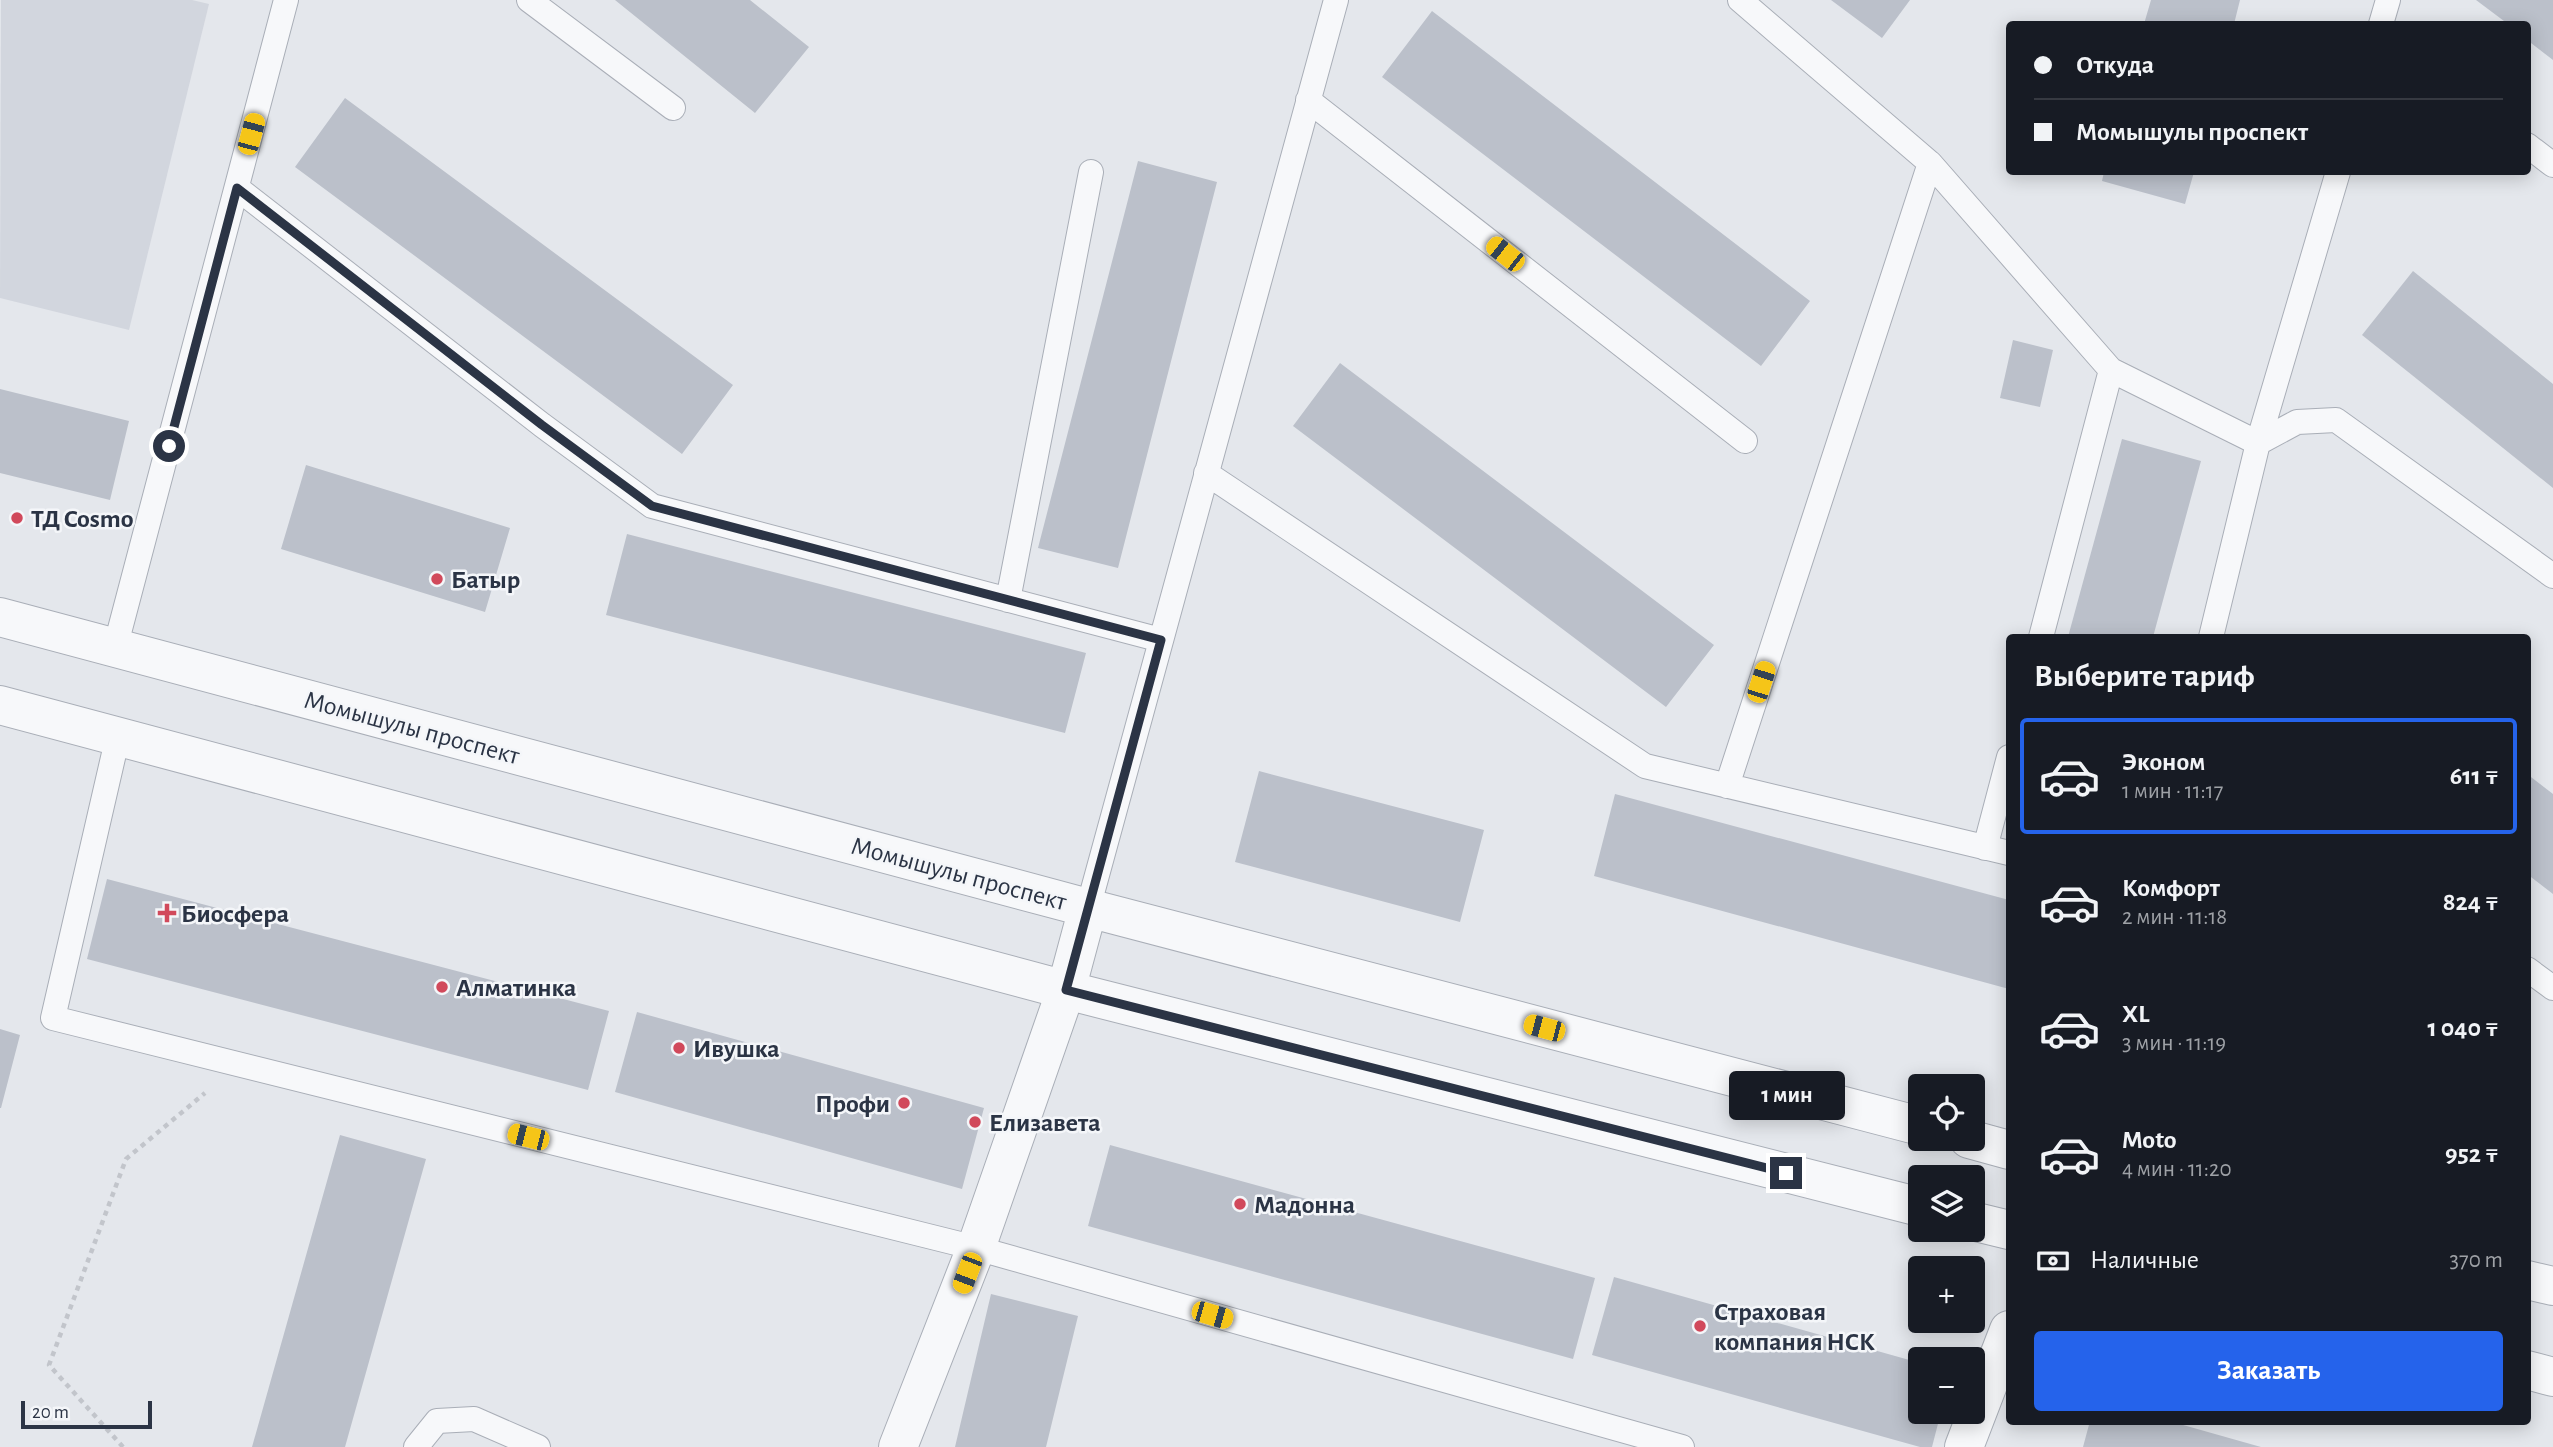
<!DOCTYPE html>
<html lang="ru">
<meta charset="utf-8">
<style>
:root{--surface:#171b24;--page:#20242c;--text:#f1f3f6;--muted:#9ea1a6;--line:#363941;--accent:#2563eb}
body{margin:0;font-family:"Alegreya Sans",sans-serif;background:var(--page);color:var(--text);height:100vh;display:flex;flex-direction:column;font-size:26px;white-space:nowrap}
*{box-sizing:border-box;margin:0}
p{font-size:23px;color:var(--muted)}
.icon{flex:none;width:38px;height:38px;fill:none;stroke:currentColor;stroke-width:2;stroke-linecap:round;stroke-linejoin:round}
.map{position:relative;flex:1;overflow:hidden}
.details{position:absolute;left:2006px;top:634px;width:525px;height:791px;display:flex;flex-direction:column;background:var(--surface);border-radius:7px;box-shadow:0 4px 18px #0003}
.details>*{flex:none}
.guide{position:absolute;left:2006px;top:21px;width:525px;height:154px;border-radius:7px;box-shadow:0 4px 18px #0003;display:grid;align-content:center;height:154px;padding:0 28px;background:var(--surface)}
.controls{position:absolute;left:1908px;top:1074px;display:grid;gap:14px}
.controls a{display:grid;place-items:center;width:77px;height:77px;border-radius:7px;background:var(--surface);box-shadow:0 4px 18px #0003;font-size:35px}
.scale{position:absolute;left:21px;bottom:18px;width:131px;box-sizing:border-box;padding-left:7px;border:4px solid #2b3445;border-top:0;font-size:19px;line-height:24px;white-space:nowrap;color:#2b3445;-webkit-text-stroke:5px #f4f6f9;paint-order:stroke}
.end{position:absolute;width:32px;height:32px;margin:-16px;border:9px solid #2b3445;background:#fff;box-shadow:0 0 0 4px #fff}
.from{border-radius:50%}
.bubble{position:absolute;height:49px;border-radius:7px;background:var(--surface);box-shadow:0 4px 18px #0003;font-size:23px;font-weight:700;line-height:49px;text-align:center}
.car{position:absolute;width:21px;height:42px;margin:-21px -10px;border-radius:9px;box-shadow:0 0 5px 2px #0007;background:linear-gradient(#f5c518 24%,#345 0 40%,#f5c518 0 76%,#345 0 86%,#f5c518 0)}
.guide b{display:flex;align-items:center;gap:24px;height:66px;font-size:26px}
.guide b+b{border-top:2px solid var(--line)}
.guide i{width:18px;height:18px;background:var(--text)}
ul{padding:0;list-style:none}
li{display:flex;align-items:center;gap:21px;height:116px;margin:0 14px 10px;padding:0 14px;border:4px solid transparent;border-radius:7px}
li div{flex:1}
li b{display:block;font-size:26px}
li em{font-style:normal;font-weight:700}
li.selected{border-color:var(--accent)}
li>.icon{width:63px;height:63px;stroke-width:1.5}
h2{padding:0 28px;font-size:32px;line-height:84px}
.pay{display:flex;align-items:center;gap:18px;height:77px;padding:0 28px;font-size:26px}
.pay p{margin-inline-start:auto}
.action{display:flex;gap:14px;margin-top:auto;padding:14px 28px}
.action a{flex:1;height:80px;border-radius:7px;background:var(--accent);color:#fff;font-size:28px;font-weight:700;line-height:80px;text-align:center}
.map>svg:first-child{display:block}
.built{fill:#d2d6de}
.building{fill:#bbc0ca}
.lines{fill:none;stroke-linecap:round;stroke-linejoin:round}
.service-casing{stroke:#a9aeb7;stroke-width:26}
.minor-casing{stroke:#a9aeb7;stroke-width:40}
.tertiary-casing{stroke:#a9aeb7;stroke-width:40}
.path{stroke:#c2c5cb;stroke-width:4.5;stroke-dasharray:5 5;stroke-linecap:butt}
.service{stroke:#f7f8fa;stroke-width:24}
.minor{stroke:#f7f8fa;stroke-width:38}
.tertiary{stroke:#f7f8fa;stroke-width:38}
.route{stroke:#2b3445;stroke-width:9}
.poi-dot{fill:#d1495b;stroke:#f4f6f9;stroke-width:2.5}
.labels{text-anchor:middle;stroke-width:5;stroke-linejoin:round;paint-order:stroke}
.poi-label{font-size:26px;font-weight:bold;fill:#2b3445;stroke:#f4f6f9;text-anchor:start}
.street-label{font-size:26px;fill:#2b3445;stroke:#f4f6f9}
</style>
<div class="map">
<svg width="2553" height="1447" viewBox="0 0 2553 1447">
<rect width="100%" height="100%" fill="#e4e7ec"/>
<path class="built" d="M1,0H192L209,4L129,330L0,298Z"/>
<path class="building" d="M615,0H750L809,47L755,113Z
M1831,0H1910L1882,38Z
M2151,0H2240L2234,24H2144Z
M2476,0H2553V60L2527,40V24H2508Z
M1432,11L1810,301L1761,366L1382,77Z
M345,98L733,385L682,454L295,167Z
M1138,161L1217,182L1118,568L1038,548Z
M2104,172H2194L2185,204L2102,181Z
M2413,271L2553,384V488L2362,335Z
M2013,340L2053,350L2040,407L2000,398Z
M1340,363L1714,645L1666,707L1293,426Z
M0,389L129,421L110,500L0,473Z
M2122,439L2201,461L2153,637H2068Z
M306,465L510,528L485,612L281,549Z
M627,534L1086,653L1065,733L606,615Z
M1259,771L1484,830L1460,922L1235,862Z
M2527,774L2553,794V894L2527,874Z
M1615,794L2009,900V989L1594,876Z
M107,879L609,1011L588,1090L87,959Z
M637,1012L984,1108L962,1189L615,1092Z
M0,1029L20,1035L1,1108H0Z
M340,1135L426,1159L345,1447H252Z
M1110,1145L1595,1278L1573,1359L1088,1226Z
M1614,1277L1920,1363V1412H1941L1932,1447H1920L1592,1355Z
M991,1294L1078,1316L1046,1447H955Z
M2090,1421H2169L2261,1447H2083Z"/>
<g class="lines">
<g class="service-casing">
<path id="service" d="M529,0L673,108
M1740,0L1930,163L2111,370
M2381,24L2388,0
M1308,100L1745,441
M2527,145L2553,165
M237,188L542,425L652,506L1161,640
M2258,443L2297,422L2336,420L2553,576
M1206,473L1645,766L2009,853
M1008,600L1091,172
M2041,637L2111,370L2258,443
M2211,637L2258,443L2338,172
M115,648L286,0
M118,736L53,1018L976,1248L1682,1447
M1727,786L1930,163
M1985,848L2009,757
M1088,908L1336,0
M2527,969L2553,988
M416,1447L437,1421L474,1419L538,1447"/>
</g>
<g class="minor-casing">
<path id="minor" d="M898,1447L976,1248L1066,990
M1964,1447L2009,1330"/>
</g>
<g class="tertiary-casing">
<path id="tertiary" d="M0,617L1088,908L1920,1126
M0,705L1066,990L1920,1207
M1066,990L1088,908
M1969,1139L2009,1150
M1972,1221L2009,1230
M2527,1280L2553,1286
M2527,1370L2553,1377"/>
</g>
<path class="path" d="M123,1447L49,1365L126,1159L205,1093"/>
<use href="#service" class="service"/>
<use href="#minor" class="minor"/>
<use href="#tertiary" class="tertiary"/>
</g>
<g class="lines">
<path class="route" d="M169,446L237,188L542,425L652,506L1161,640L1066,990L1786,1173"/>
</g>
<g class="poi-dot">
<circle cx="17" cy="518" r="7"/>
<circle cx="437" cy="579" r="7"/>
<path d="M163.5 902.5h7v7h7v7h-7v7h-7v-7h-7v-7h7z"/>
<circle cx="442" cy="987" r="7"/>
<circle cx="679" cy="1048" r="7"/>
<circle cx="904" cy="1103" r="7"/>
<circle cx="975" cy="1122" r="7"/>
<circle cx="1240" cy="1204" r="7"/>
<circle cx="1700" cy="1326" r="7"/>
</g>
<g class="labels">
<g class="poi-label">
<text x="31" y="527">ТД Cosmo</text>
<text x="451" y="588">Батыр</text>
<text x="181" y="922">Биосфера</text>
<text x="456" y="996">Алматинка</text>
<text x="693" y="1057">Ивушка</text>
<text x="890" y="1112" text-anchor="end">Профи</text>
<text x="989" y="1131">Елизавета</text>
<text x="1254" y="1213">Мадонна</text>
<text x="1714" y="1320">Страховая<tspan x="1714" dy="30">компания НСК</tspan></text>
</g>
<g class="street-label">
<text transform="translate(412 727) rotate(15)" y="9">Момышулы проспект</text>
<text transform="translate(959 873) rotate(15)" y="9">Момышулы проспект</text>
</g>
</g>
</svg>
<div class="controls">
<a><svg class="icon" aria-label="locate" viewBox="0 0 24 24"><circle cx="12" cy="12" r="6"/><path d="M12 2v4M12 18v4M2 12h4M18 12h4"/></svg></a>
<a><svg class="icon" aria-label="layers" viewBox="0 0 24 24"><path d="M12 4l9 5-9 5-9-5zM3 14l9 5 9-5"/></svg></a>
<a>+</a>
<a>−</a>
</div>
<div class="scale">20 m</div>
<i class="end from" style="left:169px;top:446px"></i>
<i class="end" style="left:1786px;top:1173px"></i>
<div class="bubble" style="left:1729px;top:1071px;width:116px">1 мин</div>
<i class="car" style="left:251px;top:134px;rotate:15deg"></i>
<i class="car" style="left:1505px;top:254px;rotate:308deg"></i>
<i class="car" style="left:1761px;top:682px;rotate:18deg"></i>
<i class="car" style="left:1544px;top:1028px;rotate:285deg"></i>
<i class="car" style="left:528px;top:1137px;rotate:284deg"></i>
<i class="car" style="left:967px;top:1273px;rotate:201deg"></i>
<i class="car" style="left:1212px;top:1315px;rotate:106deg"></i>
<div class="guide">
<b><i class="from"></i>Откуда</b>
<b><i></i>Момышулы проспект</b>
</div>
<section class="details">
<h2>Выберите тариф</h2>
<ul>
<li class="selected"><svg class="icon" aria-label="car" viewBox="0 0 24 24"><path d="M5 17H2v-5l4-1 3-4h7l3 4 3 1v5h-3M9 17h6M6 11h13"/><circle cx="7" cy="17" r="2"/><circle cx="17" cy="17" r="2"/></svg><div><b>Эконом</b><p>1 мин · 11:17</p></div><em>611 ₸</em></li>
<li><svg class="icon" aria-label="car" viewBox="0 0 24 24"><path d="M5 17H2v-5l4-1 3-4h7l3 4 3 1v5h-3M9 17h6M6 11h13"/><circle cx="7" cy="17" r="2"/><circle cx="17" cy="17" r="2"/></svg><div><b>Комфорт</b><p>2 мин · 11:18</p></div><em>824 ₸</em></li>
<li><svg class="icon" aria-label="car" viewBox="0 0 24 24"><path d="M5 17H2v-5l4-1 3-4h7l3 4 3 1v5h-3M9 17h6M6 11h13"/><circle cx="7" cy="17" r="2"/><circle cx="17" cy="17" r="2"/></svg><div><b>XL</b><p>3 мин · 11:19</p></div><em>1 040 ₸</em></li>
<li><svg class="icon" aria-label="car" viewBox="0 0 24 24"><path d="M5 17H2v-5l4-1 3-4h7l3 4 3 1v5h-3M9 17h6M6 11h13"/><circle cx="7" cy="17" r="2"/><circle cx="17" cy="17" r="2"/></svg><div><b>Moto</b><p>4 мин · 11:20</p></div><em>952 ₸</em></li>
</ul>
<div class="pay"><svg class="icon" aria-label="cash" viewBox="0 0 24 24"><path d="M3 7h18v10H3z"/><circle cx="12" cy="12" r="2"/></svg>Наличные<p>370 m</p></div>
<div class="action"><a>Заказать</a></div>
</section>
</div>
